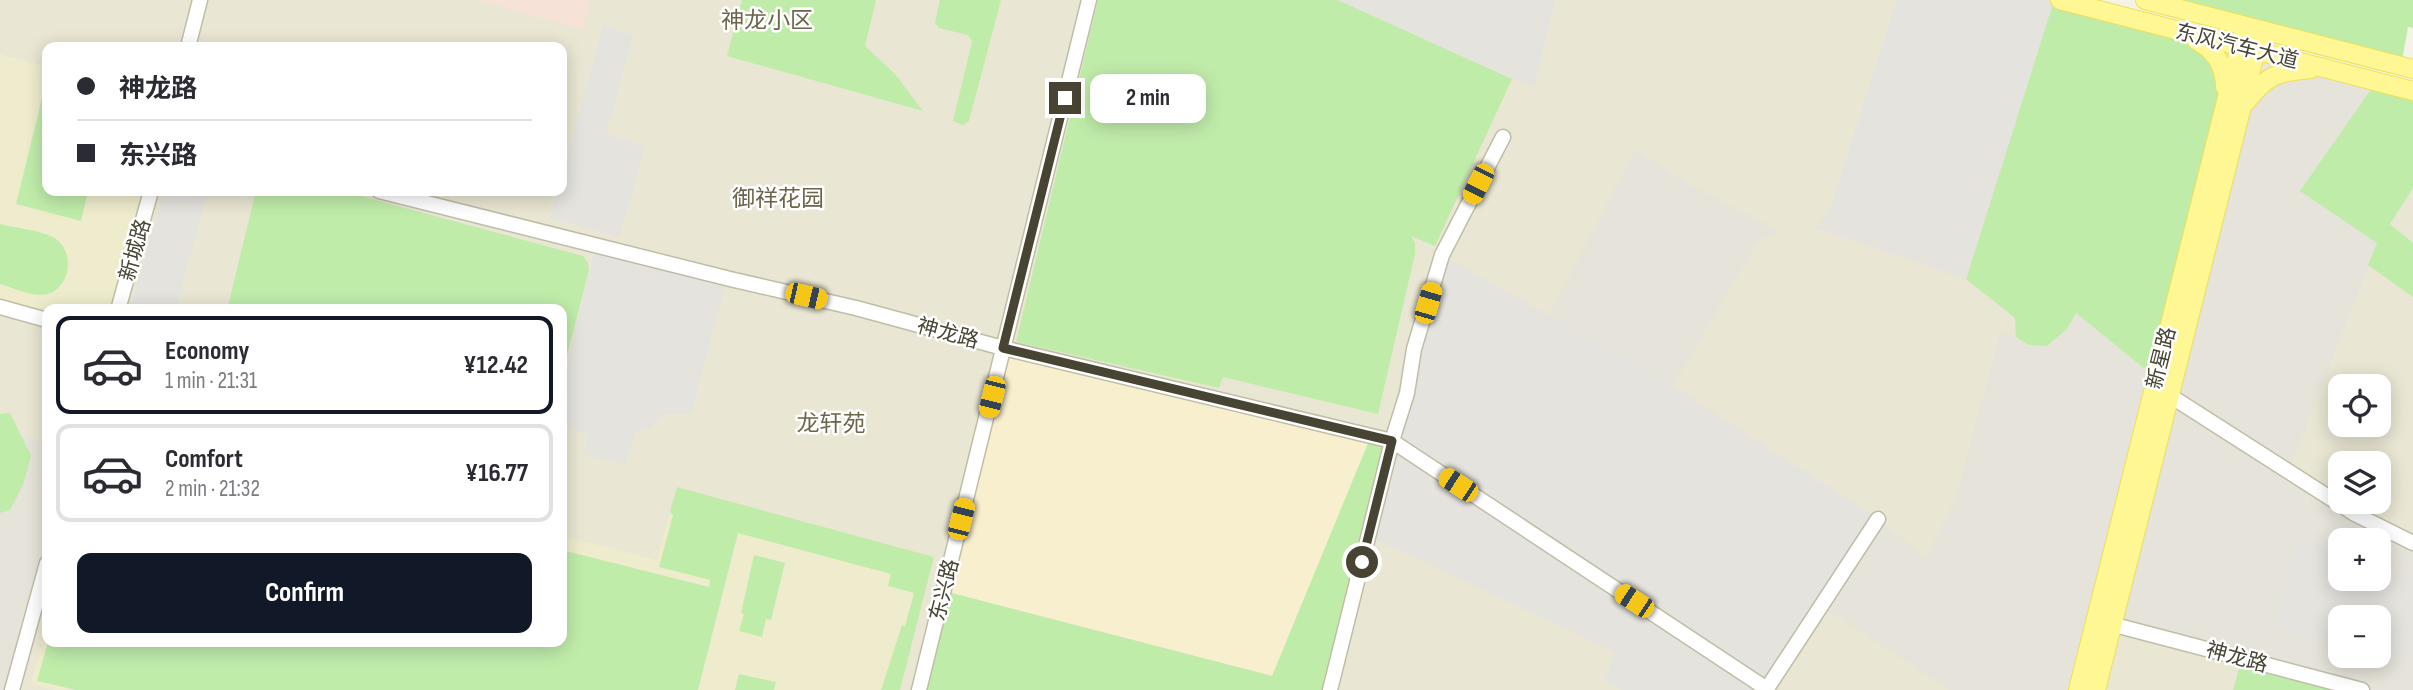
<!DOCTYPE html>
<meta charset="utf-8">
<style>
:root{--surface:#fff;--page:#f2f2f3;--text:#2b2b33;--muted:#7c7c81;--line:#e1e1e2;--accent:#111827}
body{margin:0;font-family:"Sofia Sans Condensed","Noto Sans SC",sans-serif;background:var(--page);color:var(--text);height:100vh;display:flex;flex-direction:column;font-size:26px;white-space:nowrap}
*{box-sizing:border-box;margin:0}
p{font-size:23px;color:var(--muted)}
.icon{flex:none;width:38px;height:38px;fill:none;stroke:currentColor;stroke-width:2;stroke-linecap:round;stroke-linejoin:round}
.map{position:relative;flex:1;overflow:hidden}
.sheet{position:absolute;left:42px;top:304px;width:525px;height:343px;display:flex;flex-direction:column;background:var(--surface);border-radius:14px;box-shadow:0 4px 18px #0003}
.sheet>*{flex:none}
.top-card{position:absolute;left:42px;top:42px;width:525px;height:154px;border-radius:14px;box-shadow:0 4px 18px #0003;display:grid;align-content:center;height:154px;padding:0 35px;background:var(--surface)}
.fabs{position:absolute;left:2328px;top:374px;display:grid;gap:14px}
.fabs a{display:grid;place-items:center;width:63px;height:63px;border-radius:14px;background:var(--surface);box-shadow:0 4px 18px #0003;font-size:35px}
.end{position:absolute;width:32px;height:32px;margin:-16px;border:9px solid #474434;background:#fff;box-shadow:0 0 0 4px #fff}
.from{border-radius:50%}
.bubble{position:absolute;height:49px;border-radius:14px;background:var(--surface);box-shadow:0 4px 18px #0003;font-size:23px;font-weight:700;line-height:49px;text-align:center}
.car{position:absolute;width:21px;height:42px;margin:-21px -10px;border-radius:9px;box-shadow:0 0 5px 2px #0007;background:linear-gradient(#f5c518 24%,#345 0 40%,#f5c518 0 76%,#345 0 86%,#f5c518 0)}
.top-card b{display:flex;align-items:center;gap:24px;height:66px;font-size:26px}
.top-card b+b{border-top:2px solid var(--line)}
.top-card i{width:18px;height:18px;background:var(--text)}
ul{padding:12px 0 0;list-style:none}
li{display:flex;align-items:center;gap:21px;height:98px;margin:0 14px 10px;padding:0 21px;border:4px solid var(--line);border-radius:14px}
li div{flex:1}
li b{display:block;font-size:26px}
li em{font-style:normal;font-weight:700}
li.current{border-color:var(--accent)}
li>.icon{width:63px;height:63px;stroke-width:1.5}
.button{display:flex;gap:14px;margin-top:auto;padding:14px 35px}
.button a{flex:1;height:80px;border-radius:14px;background:var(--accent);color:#fff;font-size:28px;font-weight:700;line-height:80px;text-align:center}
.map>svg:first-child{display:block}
.residential{fill:#e9e6d3;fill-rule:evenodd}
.commercial{fill:#f8efce}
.industrial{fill:#e6e3da;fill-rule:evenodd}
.education{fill:#efeccd}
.medical{fill:#f6e2d7}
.green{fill:#c0ecaa}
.parking{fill:#e4e3de}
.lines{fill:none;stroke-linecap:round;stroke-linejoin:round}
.minor-casing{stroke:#c0bda7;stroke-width:17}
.major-casing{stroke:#eee059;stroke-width:20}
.minor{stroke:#fff;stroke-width:14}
.major{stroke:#fff793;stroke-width:18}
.route{stroke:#474434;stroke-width:9}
.labels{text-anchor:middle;stroke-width:5;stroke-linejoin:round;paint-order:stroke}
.street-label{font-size:21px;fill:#474434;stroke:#fff}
.neighbourhood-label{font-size:23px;fill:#6b654a;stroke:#fff}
</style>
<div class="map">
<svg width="2413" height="690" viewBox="0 0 2413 690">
<rect width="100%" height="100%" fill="#f4f3e5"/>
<path class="residential" d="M0,0H2060L2413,91V690H0ZM47,47H562V191H47ZM47,310H562V642H47ZM2340,387H2378V425H2340ZM2340,464H2378V502H2340ZM2340,541H2378V579H2340ZM2340,618H2378V656H2340Z"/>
<path class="commercial" d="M1003,348L1370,441L1273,676L944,591Z"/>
<path class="industrial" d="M2322,68L2376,82L2377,243L2289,471L2413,543V690H2362L2111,624L2242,108L2258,86ZM2340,541H2378V579H2340ZM2340,618H2378V656H2340Z
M1635,150L1691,185L1781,232L1758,241L1673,386L1549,315Z
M2075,313L2156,378L2078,690H1950L1821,606L1878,519L1926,557L1955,499L2001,332L2016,337L2029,345L2067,329Z
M0,431L47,443V563L12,690H0Z"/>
<path class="education" d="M0,54L47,67V191H151L118,310H47V320L0,307Z
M677,487L934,557L900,690H56L31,684L47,626V642H562V536L657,560Z"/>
<path class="medical" d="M476,0H590L583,29Z"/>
<path class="green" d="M742,0H876L865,46L895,74L923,111L727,56Z
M940,0H1001L969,121L963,125L953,121L972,42L968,35L939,28L935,23Z
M1098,0H1338L1512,79L1435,246L1411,236L1415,243V254L1378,414L1223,377L1219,388L1016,342Z
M2054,0L2181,31L2225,73L2156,378L2076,313L2067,329L2047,346L2029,345L2016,337L2015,318L1966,279Z
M2145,0H2413V28L2408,27L2401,66Z
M2376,82L2413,91V188L2390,224L2413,243V297L2368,265L2377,243L2300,191Z
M45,86L47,87V191H88L81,221L16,204Z
M256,191H342L583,256L588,263L589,270L562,375V310H227Z
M0,224C16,228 38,230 53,237C75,249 72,287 48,294C33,298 14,288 0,284Z
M10,413L31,456L23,485L10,510L0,513V414Z
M1371,436L1392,441L1330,690H919L944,591L1272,676Z
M677,487L934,557L900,690H881L902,625L905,626L914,593L888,586L891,574L738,533L698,690H76L37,681L48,642H562V550L709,587L710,580L659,567L673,515L670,512Z
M754,555L785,563L771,620L766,619L762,637L739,631L744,614L741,613Z
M2242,658L2362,690H2233Z
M739,674L776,682L774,690H735Z"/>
<path class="parking" d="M1338,0H1555L1534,88Z
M1897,0H2054L1966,279L1815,228L1829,213Z
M603,26L633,35L606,134L645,146L619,237L550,218L558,191H562V176Z
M164,191H208L175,310H130Z
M596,245L727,278L691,414H663L651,427L635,433L625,464L584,455L589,433L562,426V385Z
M1442,255L1673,386L1878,519L1766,690H1622L1605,682L1615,652L1369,536Z
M2295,537L2340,550V579H2378V561L2395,566L2413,578V660L2378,652V618H2340V643L2276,628Z"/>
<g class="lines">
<g class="minor-casing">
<path id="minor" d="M188,47L200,0
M1503,137L1442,255L1414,349L1407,393L1392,441L1767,689
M379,191L730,279L856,308L1003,348L1392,441L1330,690
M0,307L47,320
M118,310L151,191
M2169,395L2355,514L2413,543
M2111,624L2362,690
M12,690L47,563
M919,690L1089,0
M1766,690L1878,519"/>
</g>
<g class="major-casing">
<path id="major" d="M2060,0L2413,91
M2145,0L2413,69
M2196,40C2215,50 2225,66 2225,87
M2246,102C2268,74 2277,72 2311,69
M2078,690L2245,26
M2096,690L2261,30"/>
</g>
<use href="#minor" class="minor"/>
<use href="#major" class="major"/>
</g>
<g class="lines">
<path class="route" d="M1065,98L1003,348L1392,441L1362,562"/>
</g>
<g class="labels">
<g class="street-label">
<text transform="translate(2237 46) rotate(14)" y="7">东风汽车大道</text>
<text transform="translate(135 250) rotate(-74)" y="7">新城路</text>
<text transform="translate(948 333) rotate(15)" y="7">神龙路</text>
<text transform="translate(2161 358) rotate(-76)" y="7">新星路</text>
<text transform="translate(944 590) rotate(-76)" y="7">东兴路</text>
<text transform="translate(2237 657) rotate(15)" y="7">神龙路</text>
</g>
<g class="neighbourhood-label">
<text x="767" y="28">神龙小区</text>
<text x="778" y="206">御祥花园</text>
<text x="831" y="431">龙轩苑</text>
</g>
</g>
</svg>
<div class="fabs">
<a><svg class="icon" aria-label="locate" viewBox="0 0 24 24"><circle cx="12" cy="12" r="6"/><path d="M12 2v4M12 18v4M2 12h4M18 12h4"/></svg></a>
<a><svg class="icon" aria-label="layers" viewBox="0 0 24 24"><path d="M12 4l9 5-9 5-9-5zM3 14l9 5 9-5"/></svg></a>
<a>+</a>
<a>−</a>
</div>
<i class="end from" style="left:1362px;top:562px"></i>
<i class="end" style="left:1065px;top:98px"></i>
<div class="bubble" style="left:1090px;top:74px;width:116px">2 min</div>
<i class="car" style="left:1478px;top:184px;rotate:207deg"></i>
<i class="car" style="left:806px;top:296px;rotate:103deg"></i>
<i class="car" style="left:1428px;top:303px;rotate:16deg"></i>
<i class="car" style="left:992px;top:397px;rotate:194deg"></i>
<i class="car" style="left:1458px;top:485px;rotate:303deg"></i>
<i class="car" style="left:961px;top:519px;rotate:14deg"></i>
<i class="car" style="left:1634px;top:601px;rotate:303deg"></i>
<div class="top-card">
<b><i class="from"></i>神龙路</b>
<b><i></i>东兴路</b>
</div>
<section class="sheet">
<ul>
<li class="current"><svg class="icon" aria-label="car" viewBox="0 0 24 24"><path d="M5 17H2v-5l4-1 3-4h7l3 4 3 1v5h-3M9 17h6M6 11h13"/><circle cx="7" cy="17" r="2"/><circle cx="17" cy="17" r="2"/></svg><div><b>Economy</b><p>1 min · 21:31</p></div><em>¥12.42</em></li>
<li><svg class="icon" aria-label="car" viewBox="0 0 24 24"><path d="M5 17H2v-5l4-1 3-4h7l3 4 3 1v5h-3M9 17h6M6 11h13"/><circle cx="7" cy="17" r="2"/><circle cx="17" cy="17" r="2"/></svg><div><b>Comfort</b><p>2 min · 21:32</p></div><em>¥16.77</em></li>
</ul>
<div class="button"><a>Confirm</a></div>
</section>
</div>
